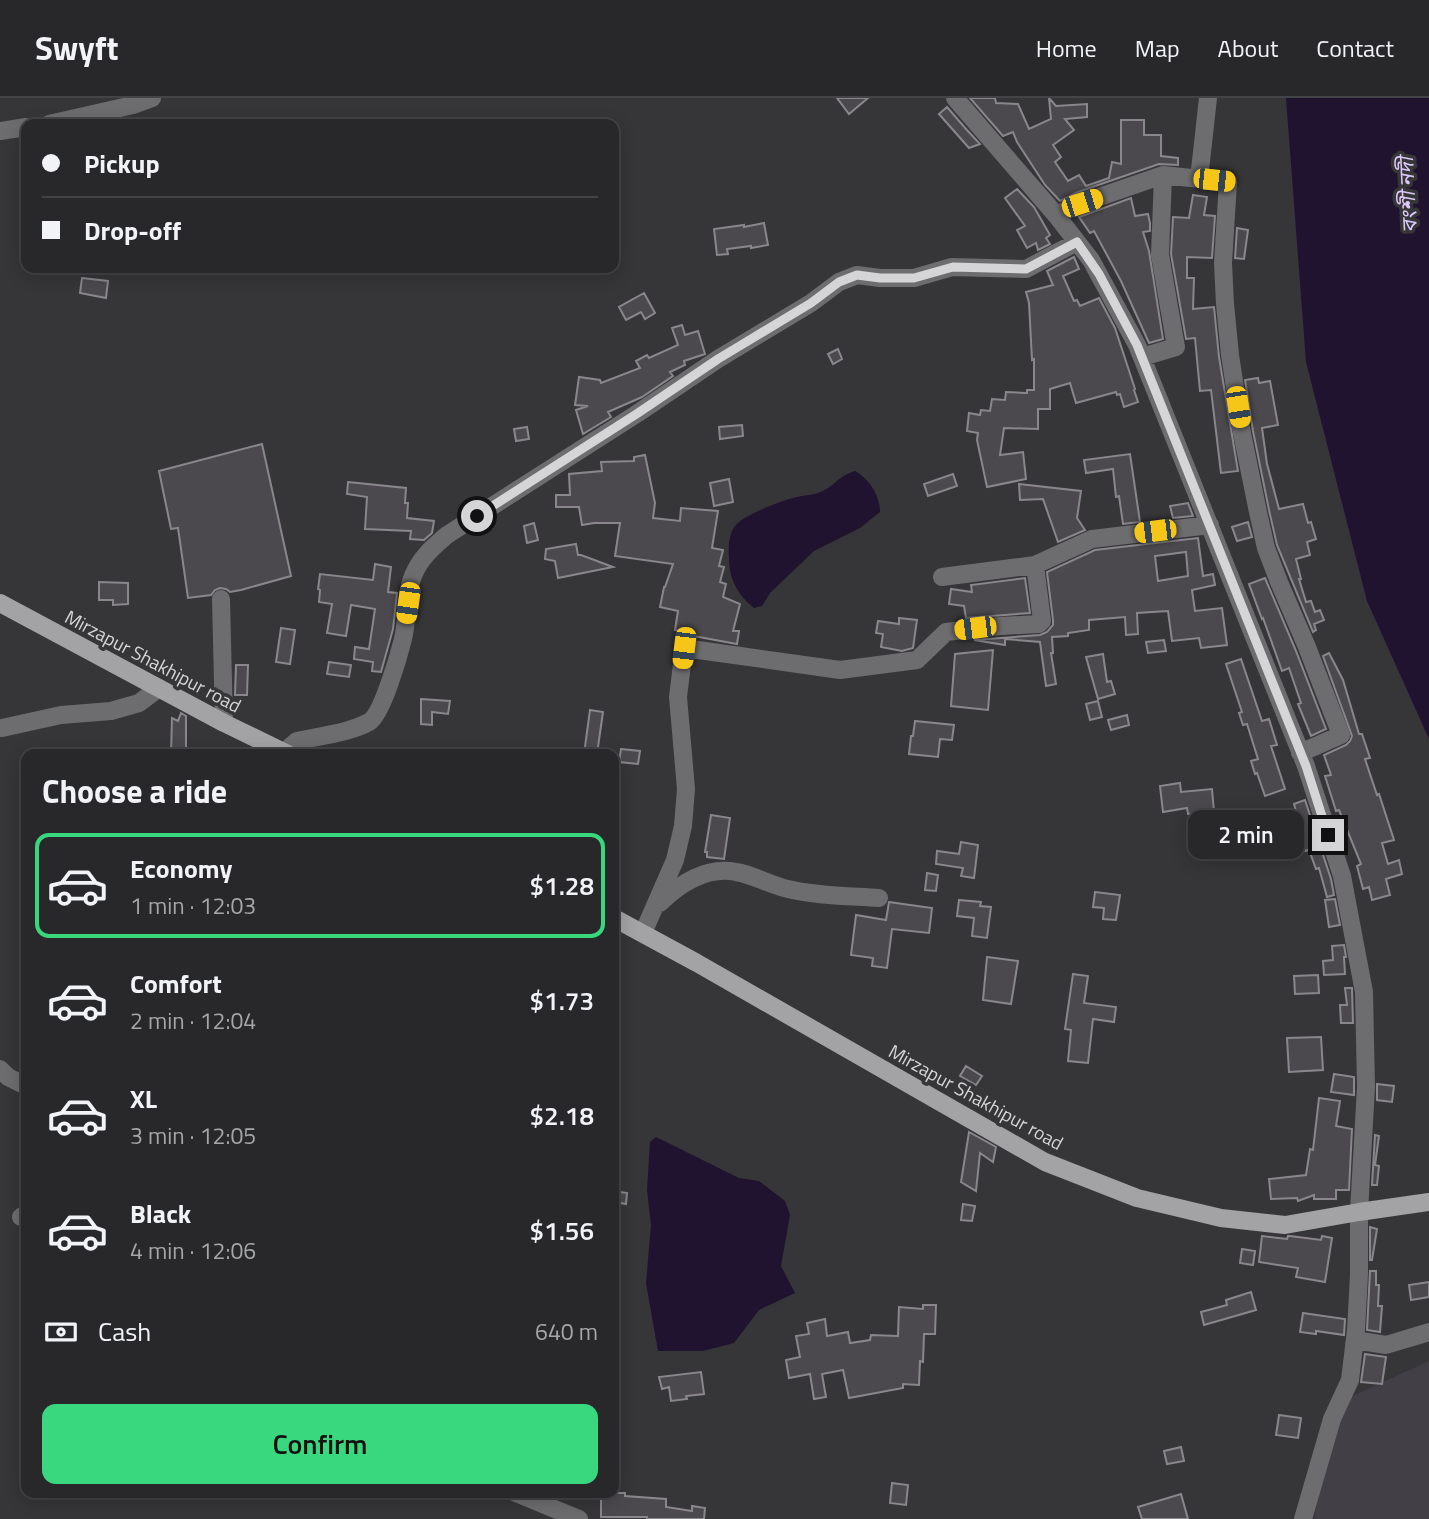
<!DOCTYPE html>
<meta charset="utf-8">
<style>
:root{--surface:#28282a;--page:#343436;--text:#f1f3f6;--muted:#a5a6a8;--line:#444447;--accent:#39d87f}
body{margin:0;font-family:"Titillium Web","Noto Sans Bengali",sans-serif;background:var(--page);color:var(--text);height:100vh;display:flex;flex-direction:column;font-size:26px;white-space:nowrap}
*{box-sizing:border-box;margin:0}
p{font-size:23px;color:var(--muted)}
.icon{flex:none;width:38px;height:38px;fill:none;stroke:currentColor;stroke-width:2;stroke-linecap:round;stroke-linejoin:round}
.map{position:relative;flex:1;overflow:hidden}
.details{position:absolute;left:21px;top:651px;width:598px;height:749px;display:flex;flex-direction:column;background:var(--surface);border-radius:14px;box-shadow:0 4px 18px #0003,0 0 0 2px var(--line)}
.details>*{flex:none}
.hud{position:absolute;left:21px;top:21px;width:598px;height:154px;border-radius:14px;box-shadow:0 4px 18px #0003,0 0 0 2px var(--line);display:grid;align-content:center;height:154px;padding:0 21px;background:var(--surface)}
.end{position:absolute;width:32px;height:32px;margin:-16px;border:9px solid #d5d4d6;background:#111;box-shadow:0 0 0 4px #111}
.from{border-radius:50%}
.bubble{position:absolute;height:49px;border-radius:14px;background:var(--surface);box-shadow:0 4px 18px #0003,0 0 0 2px var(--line);font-size:23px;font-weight:600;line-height:49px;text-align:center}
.car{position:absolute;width:21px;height:42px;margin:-21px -10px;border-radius:9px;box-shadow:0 0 5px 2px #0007;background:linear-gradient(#f5c518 24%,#345 0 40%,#f5c518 0 76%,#345 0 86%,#f5c518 0)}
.hud b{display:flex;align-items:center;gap:24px;height:66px;font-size:26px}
.hud b+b{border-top:2px solid var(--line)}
.hud i{width:18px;height:18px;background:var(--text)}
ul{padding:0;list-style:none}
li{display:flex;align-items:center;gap:21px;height:105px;margin:0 14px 10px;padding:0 7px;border:4px solid transparent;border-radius:14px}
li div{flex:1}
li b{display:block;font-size:26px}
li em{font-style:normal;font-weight:600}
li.on{border-color:var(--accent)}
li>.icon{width:63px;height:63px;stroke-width:1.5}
h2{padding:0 21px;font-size:32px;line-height:84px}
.pay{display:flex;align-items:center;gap:18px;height:77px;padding:0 21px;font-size:26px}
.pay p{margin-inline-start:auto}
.cta{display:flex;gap:14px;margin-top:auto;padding:14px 21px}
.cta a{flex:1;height:80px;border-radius:14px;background:var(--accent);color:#111;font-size:28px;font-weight:600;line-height:80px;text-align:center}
header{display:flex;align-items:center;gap:42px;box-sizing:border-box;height:98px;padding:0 35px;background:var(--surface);border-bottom:2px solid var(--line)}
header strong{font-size:33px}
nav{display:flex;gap:38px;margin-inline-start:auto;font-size:24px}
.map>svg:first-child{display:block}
.built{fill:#423f47}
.water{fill:#20132f}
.building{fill:#4b494d;stroke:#89878b;stroke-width:2;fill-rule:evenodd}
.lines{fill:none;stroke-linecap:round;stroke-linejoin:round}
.minor{stroke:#6d6c6e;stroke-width:18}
.major{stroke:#a3a2a5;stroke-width:18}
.route{stroke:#d5d4d6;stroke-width:9}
.labels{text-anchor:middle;stroke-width:7;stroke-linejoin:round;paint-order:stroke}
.street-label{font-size:19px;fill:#d5d4d6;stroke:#363538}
.water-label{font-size:21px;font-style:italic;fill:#ddc9f9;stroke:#363538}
</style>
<header>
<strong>Swyft</strong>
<nav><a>Home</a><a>Map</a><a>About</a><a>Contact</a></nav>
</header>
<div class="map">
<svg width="1429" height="1421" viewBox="0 0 1429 1421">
<rect width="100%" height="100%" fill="#363538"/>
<path class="built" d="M1429,1263V1421H1314L1330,1336L1348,1300Z"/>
<path class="water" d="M1286,0H1429V641L1367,503L1306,264Z
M855,373C869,381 880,397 880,414L860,430L814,453L770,495L762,508L754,510C737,496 729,481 729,459C728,450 729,436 735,428C743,417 783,402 797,399C806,397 815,397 823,393C835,387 840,377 855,373Z
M656,1039L739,1080L759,1083L785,1103L790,1117L781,1168L795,1195L759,1212L734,1245L703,1253H658L646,1185L651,1127L647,1092L650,1044Z"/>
<path class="building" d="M837,0H868L849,16Z
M970,0H995L996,5L1018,6L1029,31L1051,21L1049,0L1056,8L1087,6V19L1065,21L1074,32L1053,47L1061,59L1055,64L1068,83L1079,77L1086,88L1109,80L1112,64L1121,66V22H1144V37H1161V58L1178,60V67L1159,66L1078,94L1060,103L1045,87L1017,44L1013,34L1003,38Z
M947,9L966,31L980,46L969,50L939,16Z
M1017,91L1034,109L1050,137L1046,140L1050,146L1038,152L1036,145L1027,150L1017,132L1025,128L1005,100Z
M1193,97L1207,99L1204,117L1215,118L1212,160L1187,159V180H1194L1193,211L1214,209L1219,259L1238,373L1221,375L1211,292L1200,293L1195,240L1186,241L1171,156L1173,119L1189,120Z
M1131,100L1135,118L1148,116L1150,125V133L1143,134L1149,153L1163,241L1149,245L1121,183L1094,133L1090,135L1079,119Z
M764,125L768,147L751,150V148L727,151L728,156L717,157L714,131L744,127V129Z
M1237,130L1248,132L1244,161L1235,160Z
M1074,159L1079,171L1063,178L1074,203L1077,202L1080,208L1099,200L1115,230L1135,291L1134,292L1138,304L1124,309L1120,296L1117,297L1116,294L1076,305L1070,285L1050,291V311H1038V331L1004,330L1000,357L1023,354L1026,381L987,389L977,342L978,335L967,333L969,315L980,317L981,312L990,313L992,301L1005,302L1006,294L1027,295V292H1034V261L1032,262L1029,205L1026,194L1053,187L1047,173Z
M82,180L108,183L106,200L80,195Z
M644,195L655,215L645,221L641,214L626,222L619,209Z
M682,227L685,237L698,233L705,256L684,263L685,267L670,274L673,278L642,299L608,314L611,319L583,336L576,312L588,308L575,307L579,279L600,282L601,285L640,270L636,263L647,257L649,260L678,247L672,230Z
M838,251L842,261L833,266L828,256Z
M1258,280L1259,285L1270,283L1278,327L1262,330L1267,366L1279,411L1303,406L1308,425L1311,424L1316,441L1307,444L1310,457L1296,461L1301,481H1299L1306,504L1311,503L1315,514L1320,512L1324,522L1314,526L1316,532L1313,534L1277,447L1269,412L1253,333L1245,282Z
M742,327L743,338L720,341L719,329Z
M527,329L529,341L516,343L514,331Z
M262,346L291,478L241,492L230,494L226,491L220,490L215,492L211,497L188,500L178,430L171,431L159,373Z
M1130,356L1140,424L1123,426L1119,398L1116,399L1113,371L1086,375L1084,362Z
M645,357L655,405L653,420L680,423L681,410L718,413L712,450L723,452L719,468L724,469L720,484L726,486L723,499L740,506L733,533H739L737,546L688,537L689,534L675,532L678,513L660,509L664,489H665L673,466L615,458L620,425H594L582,427L579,409H556V397H570L569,376L602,373L601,364L634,363V359Z
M953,376L957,388L928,398L924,386Z
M729,381L733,404L714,408L710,385Z
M348,384L406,390L405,405H408L407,420L434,423L432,435L424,442L410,441L411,433L365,431L367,399L347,396Z
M1019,386L1081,393L1077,420L1085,432L1058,444L1043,401L1020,402Z
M1188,405L1193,418L1173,420L1170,408Z
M1248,424L1252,439L1237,443L1232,429Z
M534,425L538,442L527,445L524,428Z
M1198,440L1203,478L1213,476L1215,487L1192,492L1195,513L1222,510L1227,547L1201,550L1199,540L1172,543L1168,513L1137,515L1138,536L1126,537L1125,519L1089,522V532L1068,535V538L1052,539L1053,555H1051L1056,586L1046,588L1040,544L1005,541V547L974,542L1040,537L1047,534L1053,527V522L1047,474L1095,452ZM1186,454L1188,478L1158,483L1155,458Z
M576,446L578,457H581L613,469L558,480L555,463L545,461L546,451Z
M375,466L391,469L388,494L397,495L393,531L381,574L372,573L373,564L354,561L355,549L369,551L375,511L351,507L346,538L327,535L332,506L319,504L320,492L318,491L320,476L373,482Z
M1025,480L1030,515L966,520L964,508L949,506L951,491L972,494L971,487Z
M1265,480L1296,553L1326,631L1311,638L1298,606L1301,605L1289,570L1282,573L1263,520L1262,521L1249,486Z
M99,484L128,485V506L113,507V502H99Z
M899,520L917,522L913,550L902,553L881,549L883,536L876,535L878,523L899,526Z
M281,530L295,532L290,566L276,564Z
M1164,542L1166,553L1148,555L1146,544Z
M993,552L988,612L951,608L955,556Z
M1329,555L1343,582L1359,636H1362L1370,660L1365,661L1377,697L1379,696L1394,742L1382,745L1388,766L1399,762L1402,776L1386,781L1390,797L1372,802L1369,789L1363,791L1357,768L1361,766L1339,712L1336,713L1325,678L1331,677L1324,657L1346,647L1350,643L1352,638L1323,558Z
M1103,556L1107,584L1111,583L1115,596L1098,601L1086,559Z
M1241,561L1262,623L1269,621L1277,647L1271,648L1285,691L1265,698L1257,675L1255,676L1251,663L1258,661L1247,626L1243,627L1239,615L1242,614L1226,566Z
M329,564L351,567L349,579L327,576Z
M236,567H248L247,597H235Z
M421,601L450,603L448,616L432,614V627L421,626Z
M1098,603L1102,619L1090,622L1086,606Z
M590,612L603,614L597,656H584Z
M181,615L186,618V656H171L172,620L178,623Z
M1127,617L1129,627L1111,632L1108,622Z
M915,623L954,627L952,642L940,641L938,659L909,656L911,638H913Z
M621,651L640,653L638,666L619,664Z
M1180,685L1181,694L1212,691L1214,714L1188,716L1187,710L1163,714L1160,688Z
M1305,702L1331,781L1334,797L1327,799L1319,770L1316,771L1309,752L1287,757L1284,744L1291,743L1285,724L1298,721L1294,706Z
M711,717L730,720L724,761L707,759V754H705Z
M961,744L978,747L974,780L961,778L963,770L936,766L937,753L959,756Z
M927,775L938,777L936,793L925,792Z
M1095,794L1120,797L1116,822L1103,821L1104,810L1093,809Z
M1335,801L1340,827L1329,829L1325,802Z
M959,802L981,804L980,808L991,809L987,840L972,838L974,820L957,818Z
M889,804L932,810L929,835L892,831L887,870L872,868L873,860L851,857L856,817L886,822Z
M1344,847L1346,859H1344L1345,876L1324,877L1323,863L1333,862L1332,848Z
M987,859L1018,863L1011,906L983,902Z
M1073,876L1088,878L1084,905L1116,909L1114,924L1093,921L1088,965L1068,963L1071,932L1065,931Z
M1318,877L1319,895L1295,896L1294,878Z
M1345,890H1352L1353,925H1341L1340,907H1347Z
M1321,939L1323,972L1289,974L1287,940Z
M966,968L982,978L976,987L960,978Z
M1334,976L1354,979V997L1331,994Z
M1377,986L1394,988L1392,1004L1377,1002Z
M1319,1000L1340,1003L1336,1028L1352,1031L1349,1092H1336V1101H1314V1097L1298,1103L1297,1100L1271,1101L1269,1081L1306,1077L1310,1051L1313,1052Z
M969,1034L996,1049L993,1064L980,1055L976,1093L961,1084Z
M1375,1037L1379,1038L1375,1067L1379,1068L1377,1087H1372Z
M614,1093L627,1095L626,1106L614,1104Z
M963,1106L975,1108L972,1123L961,1122Z
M1370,1129L1377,1131L1372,1162H1370Z
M1262,1138L1287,1141L1288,1138H1290L1321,1142L1322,1138L1332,1140L1325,1184L1296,1179L1298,1170L1259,1164Z
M1242,1151L1255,1153L1253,1167L1240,1165Z
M1370,1173H1376V1187H1379L1378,1208H1382L1380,1234L1367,1232Z
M1429,1184V1199L1411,1202L1409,1187Z
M1251,1194L1256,1212L1204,1227L1201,1214L1227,1207L1226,1202Z
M923,1207H936L935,1236H924L923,1264L920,1263L919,1287L903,1286V1290L849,1300L843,1272L822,1276L826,1299L814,1301L810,1276L789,1280L786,1262L800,1259L796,1238L809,1236L807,1225L825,1221L827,1238L848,1234L850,1245L870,1242L871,1237L898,1238L899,1209L923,1211Z
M1303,1215L1345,1221L1344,1237L1316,1233V1236L1300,1234Z
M1365,1256L1386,1259L1382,1286L1361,1284Z
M701,1274L704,1296L686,1298L687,1301L671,1303L669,1289L662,1291L659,1279Z
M1279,1317L1301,1320L1298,1340L1276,1337Z
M1181,1349L1184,1363L1167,1366L1164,1353Z
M892,1385L908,1387L906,1407L890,1405Z
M601,1395H625V1398L666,1401V1409L692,1413V1408L705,1410L704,1421H647V1419H601Z
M1181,1396L1188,1421H1142L1138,1409Z"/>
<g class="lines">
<path class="minor" d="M955,0L1056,117L1091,162L1137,247L1306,668L1342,778L1364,894L1366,989L1359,1114V1177L1356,1232L1350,1282L1332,1321L1303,1421
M49,26L133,7L152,0
M0,33L26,29
M1163,77L1228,84L1223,165L1225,206L1230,257L1242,335L1258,414L1266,450L1279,484L1307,549L1341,637L1300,655
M1199,81L1208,0
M1056,117L1082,105L1163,77L1160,157L1176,249L1142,259
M942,479L1035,467L1092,441L1210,427
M221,501L224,625
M2,630L61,617L111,613L139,605L159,590
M286,655L291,648L297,643C319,638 349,635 369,624C382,617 399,557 403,541C408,521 405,497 413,478C420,460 433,449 447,437L638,315L718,261L811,205L839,184L857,177L880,180H914L952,169L1026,171L1077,144
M660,805C679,786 707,768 736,774C754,777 770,787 788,791C817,798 849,798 879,800
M643,835L675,762L683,728L686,691L678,599L684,550L840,572L917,562L946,534L1000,528L1039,526L1042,523L1035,467
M0,971L8,979L26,988
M21,1119L26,1116
M1355,1242L1386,1247L1429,1234
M516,1395L579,1421"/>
<path class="major" d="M0,505L224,625L288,656
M614,820L697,865L1045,1064L1137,1100L1221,1120L1285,1127L1359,1114L1429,1104"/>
</g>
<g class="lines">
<path class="route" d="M477,418L638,315L718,261L811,205L839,184L857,177L880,180H914L953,169L1026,171L1077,144L1099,176L1137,247L1306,668L1328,737"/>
</g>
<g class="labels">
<g class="street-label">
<text transform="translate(153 563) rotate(28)" y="7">Mirzapur Shakhipur road</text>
<text transform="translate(976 999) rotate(29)" y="7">Mirzapur Shakhipur road</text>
</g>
<g class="water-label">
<text transform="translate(1408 97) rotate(-93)" y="7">বংশী নদী</text>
</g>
</g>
</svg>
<i class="end from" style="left:477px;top:418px"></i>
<i class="end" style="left:1328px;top:737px"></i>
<div class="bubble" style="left:1188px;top:712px;width:116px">2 min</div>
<i class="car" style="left:1214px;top:82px;rotate:96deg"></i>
<i class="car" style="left:1082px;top:105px;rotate:72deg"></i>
<i class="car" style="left:1238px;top:309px;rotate:171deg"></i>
<i class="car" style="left:1155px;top:433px;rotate:263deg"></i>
<i class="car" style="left:408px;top:505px;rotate:188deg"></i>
<i class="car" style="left:975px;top:530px;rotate:263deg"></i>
<i class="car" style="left:684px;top:550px;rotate:187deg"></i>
<div class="hud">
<b><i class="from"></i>Pickup</b>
<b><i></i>Drop-off</b>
</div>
<section class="details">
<h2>Choose a ride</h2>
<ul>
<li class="on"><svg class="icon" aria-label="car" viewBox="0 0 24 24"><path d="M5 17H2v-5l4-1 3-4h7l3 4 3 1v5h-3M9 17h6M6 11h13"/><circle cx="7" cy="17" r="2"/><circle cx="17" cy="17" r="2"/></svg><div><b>Economy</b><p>1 min · 12:03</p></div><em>$1.28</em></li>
<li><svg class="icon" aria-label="car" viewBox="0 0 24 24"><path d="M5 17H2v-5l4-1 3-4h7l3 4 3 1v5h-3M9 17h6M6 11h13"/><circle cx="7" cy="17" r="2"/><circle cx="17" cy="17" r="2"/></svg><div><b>Comfort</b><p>2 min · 12:04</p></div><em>$1.73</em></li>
<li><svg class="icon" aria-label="car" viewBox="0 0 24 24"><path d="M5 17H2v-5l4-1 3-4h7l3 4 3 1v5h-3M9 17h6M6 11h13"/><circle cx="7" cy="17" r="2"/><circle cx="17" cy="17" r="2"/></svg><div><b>XL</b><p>3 min · 12:05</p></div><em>$2.18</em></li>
<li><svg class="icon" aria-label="car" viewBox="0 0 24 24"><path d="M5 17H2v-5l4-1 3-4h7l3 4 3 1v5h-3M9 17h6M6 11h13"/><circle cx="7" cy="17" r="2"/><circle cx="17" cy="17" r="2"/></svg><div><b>Black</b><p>4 min · 12:06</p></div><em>$1.56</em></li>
</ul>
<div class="pay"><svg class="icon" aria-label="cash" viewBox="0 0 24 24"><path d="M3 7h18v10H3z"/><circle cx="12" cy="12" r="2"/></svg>Cash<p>640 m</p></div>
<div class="cta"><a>Confirm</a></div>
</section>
</div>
